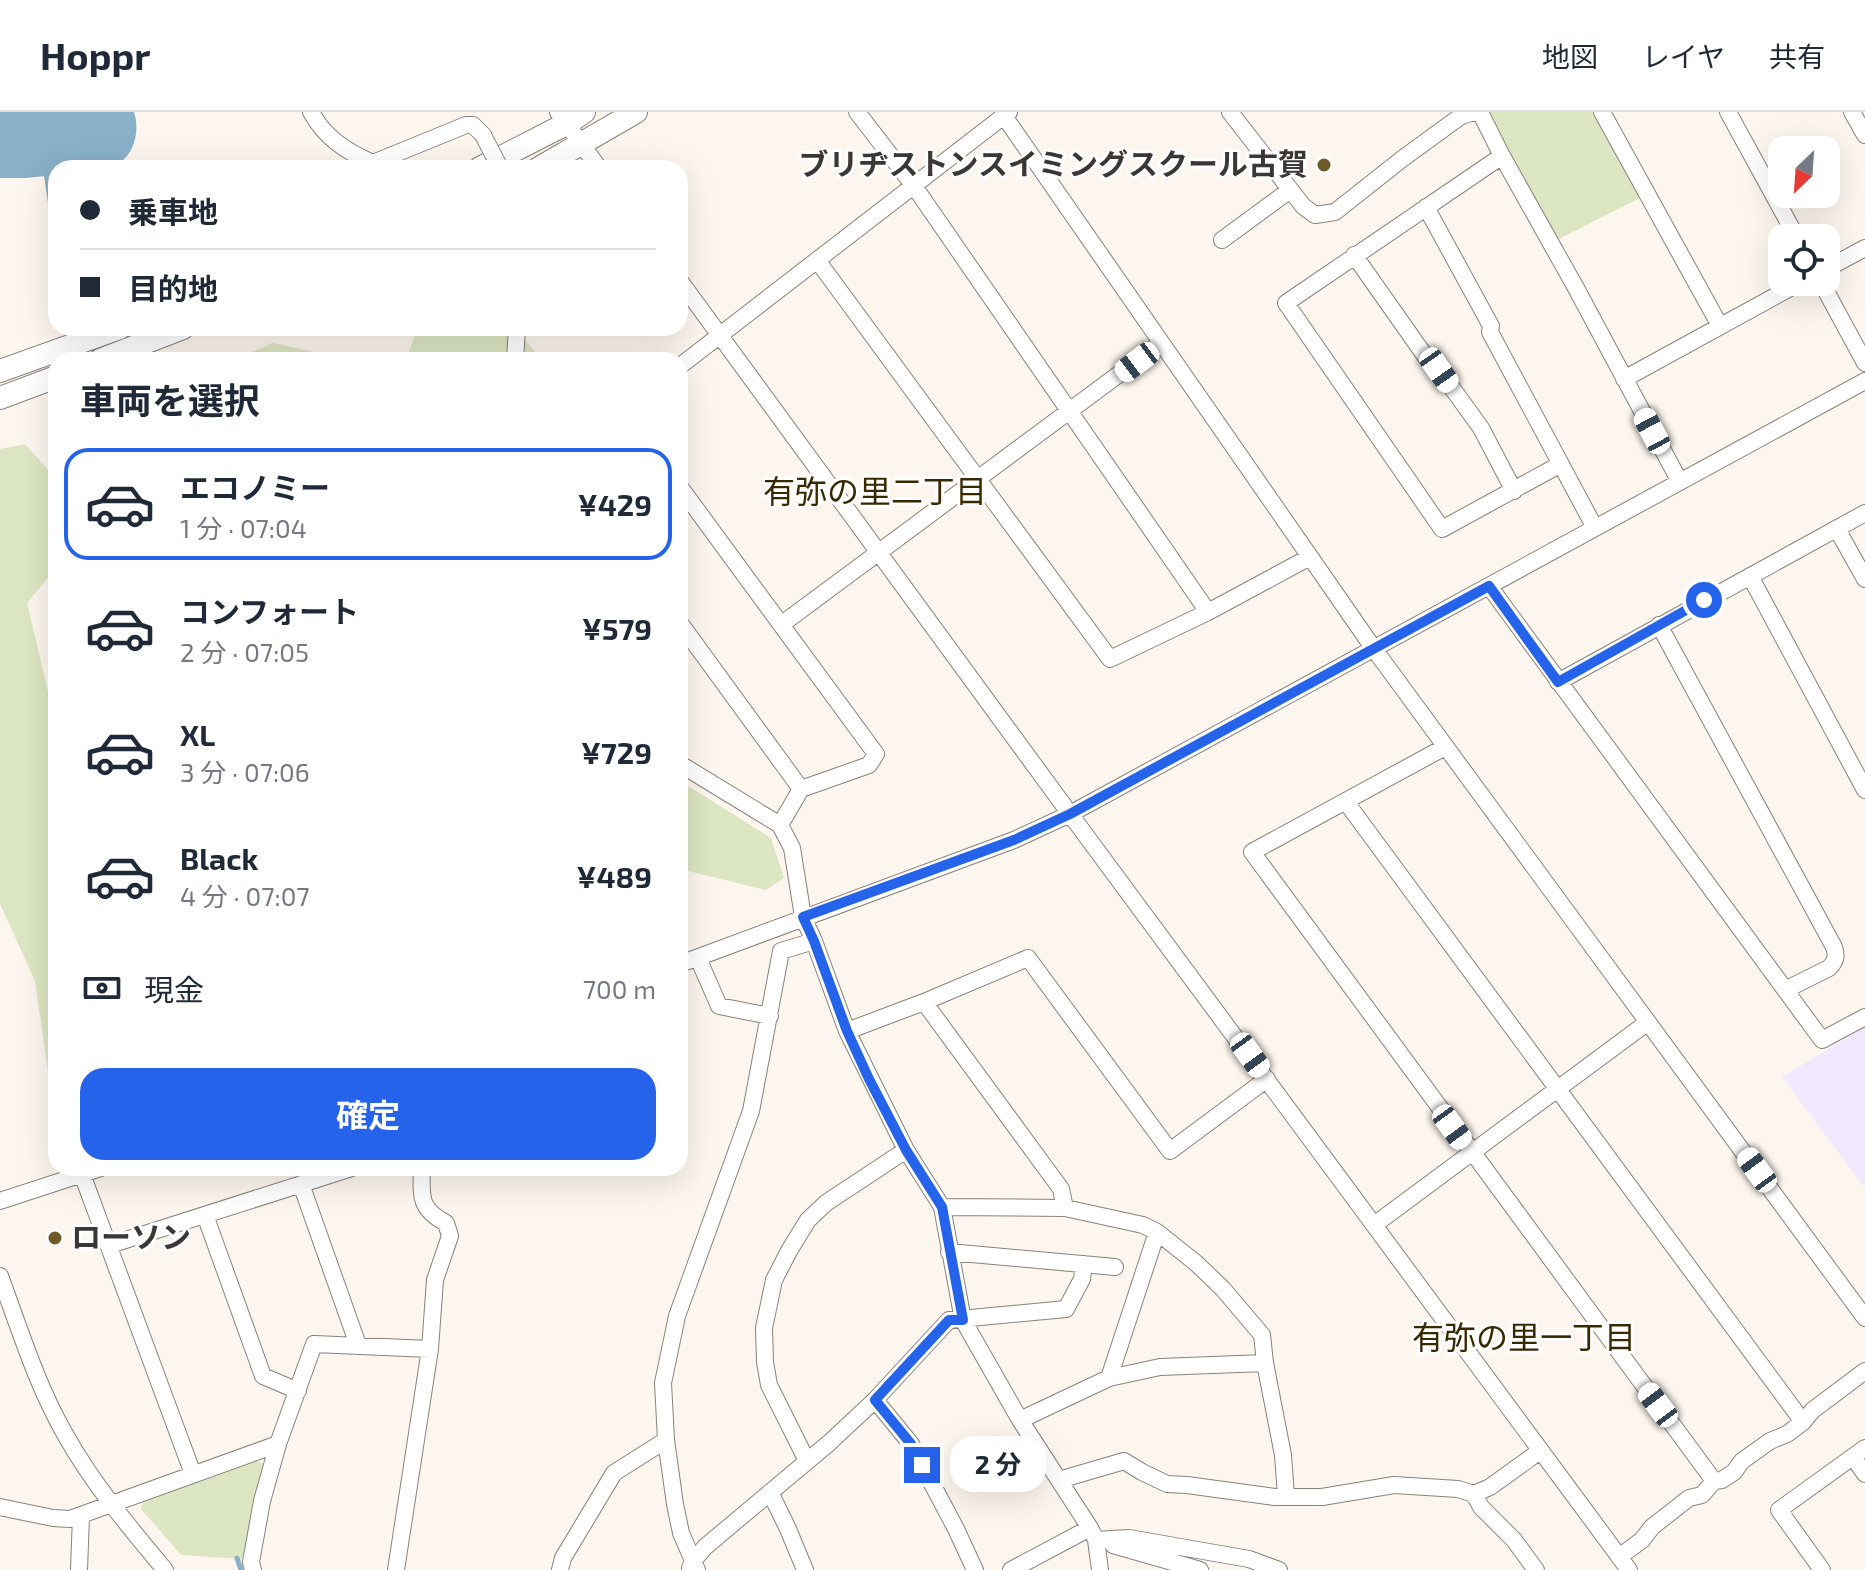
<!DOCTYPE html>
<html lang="ja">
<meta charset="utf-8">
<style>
:root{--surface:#fff;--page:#f6f6f7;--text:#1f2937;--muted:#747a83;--line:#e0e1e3;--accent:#2563eb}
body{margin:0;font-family:"Exo 2","Noto Sans JP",sans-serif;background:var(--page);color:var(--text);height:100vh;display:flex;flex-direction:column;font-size:30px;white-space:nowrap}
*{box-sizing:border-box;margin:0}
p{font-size:26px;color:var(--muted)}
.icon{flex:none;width:44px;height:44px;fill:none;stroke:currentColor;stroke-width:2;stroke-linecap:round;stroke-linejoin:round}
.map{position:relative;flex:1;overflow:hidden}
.panel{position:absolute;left:48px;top:240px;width:640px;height:824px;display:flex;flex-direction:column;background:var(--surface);border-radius:24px;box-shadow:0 8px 32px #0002}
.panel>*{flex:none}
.banner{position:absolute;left:48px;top:48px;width:640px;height:176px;border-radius:24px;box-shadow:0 8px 32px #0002;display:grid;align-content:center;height:176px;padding:0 32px;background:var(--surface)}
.needle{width:52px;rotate:205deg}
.tools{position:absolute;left:1768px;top:24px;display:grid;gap:16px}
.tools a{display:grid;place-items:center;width:72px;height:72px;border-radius:16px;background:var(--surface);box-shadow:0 8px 32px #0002;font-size:40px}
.end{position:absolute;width:36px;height:36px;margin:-18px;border:10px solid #2563eb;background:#fff;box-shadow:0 0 0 4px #fff}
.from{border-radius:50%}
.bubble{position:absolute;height:56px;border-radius:24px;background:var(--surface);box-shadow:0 8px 32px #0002;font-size:26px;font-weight:700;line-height:56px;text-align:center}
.car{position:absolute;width:24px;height:48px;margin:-24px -12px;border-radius:10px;box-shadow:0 0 6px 2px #0007;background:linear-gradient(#fff 24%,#345 0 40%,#fff 0 76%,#345 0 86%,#fff 0)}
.banner b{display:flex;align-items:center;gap:28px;height:76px;font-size:30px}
.banner b+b{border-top:2px solid var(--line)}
.banner i{width:20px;height:20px;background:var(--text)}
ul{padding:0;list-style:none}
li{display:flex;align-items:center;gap:24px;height:112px;margin:0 16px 12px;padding:0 16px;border:4px solid transparent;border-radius:24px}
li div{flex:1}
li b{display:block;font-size:30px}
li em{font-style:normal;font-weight:700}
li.selected{border-color:var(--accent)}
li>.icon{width:72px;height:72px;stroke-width:1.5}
h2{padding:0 32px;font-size:36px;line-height:96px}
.pay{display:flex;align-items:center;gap:20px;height:88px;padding:0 32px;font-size:30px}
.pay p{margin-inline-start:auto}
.primary-button{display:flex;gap:16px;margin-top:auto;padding:16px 32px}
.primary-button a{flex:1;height:92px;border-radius:24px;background:var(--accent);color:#fff;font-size:32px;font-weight:700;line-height:92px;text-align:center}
header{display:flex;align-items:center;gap:48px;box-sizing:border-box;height:112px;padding:0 40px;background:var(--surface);border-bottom:2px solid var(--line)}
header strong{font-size:38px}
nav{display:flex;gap:44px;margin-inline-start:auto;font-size:28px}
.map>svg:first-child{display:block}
.education{fill:#f1e9ff}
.green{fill:#dce6c2}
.water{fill:#88b0c8}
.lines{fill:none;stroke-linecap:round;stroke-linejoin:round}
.stream{stroke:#88b0c8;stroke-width:5}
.minor-casing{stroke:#88827b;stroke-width:18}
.highway-casing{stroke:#88827b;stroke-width:24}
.minor{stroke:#fff;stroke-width:16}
.highway{stroke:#fff;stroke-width:22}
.minor-bridge-casing{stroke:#88827b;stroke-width:18;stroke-linecap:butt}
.minor-bridge{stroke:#fff;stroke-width:16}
.route{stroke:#2563eb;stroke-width:10}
.poi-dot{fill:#6f5a29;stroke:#fff;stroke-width:3}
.labels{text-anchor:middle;stroke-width:6;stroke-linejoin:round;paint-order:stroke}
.poi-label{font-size:30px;font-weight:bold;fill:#3a3734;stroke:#fff;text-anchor:end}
.neighbourhood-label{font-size:32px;fill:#392900;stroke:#fff}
</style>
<header>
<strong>Hoppr</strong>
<nav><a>地図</a><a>レイヤ</a><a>共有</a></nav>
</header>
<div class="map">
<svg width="1865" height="1458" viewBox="0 0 1865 1458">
<rect width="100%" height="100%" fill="#fdf6ee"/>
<path class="education" d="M1865,915V1076L1782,965Z"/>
<path class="green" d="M1488,0H1596L1642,85L1557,128Z
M421,216H522V224L542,248H406L415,223Z
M273,231L343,246L344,248H232Z
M25,332L50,360L56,381V456L27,491L56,613V1015L35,869L0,792V337Z
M680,669L771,726L784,766L766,778L680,757Z
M257,1349L265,1352L243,1447L181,1443L141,1397L144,1388Z"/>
<path class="water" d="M0,0H134C141,21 133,51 107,56C93,59 71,56 56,56V63L25,66H0Z"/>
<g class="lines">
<path class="stream" d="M46,60L56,129
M82,236L85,248
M237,1446L241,1458"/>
<g class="minor-casing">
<path id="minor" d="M311,0C325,26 347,40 373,51L466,13H473L483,23
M558,0L599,56
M857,0L914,74L1208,500
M1230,0L1303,94L1315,103L1335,100L1402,47L1461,4L1474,0
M1480,0L1502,44L1576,176L1680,370
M1602,0L1720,214
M1728,0L1797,126
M1852,0L1865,23
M1004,4L1374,537L1865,1206
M1502,44L1286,191L1442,417L1561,352
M1426,95L1491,214L1490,220L1595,416
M1222,128L1290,78
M1354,143L1428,248L1439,258L1481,316L1514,379
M817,148L1110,547L1208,500L1310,445
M1826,157L1865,136
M680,169L1070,702L1629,1458
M1821,170L1865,251
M515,248L517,216
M680,254L1009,0
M1624,267L1801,170
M680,375L876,642L869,653L801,677L780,713
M1837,417L1865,467
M1750,464L1865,678
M1489,474L1822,928L1865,905
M680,511L801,677
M782,512L1161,231
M1659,513L1834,835C1837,844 1836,849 1829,856L1785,878
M1558,570L1865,401
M1445,635L1252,740L1714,1369
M680,652L780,713L792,736L803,805L814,829L847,919L906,1038L942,1095L963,1208L1020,1308L1090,1416L1096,1428L1100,1458
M1346,690L1803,1310
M698,846L719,894L770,904
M680,852L1014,728L1070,702L1865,269
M924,890L1061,1077L1065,1096
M847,919L924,890L1028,846L1170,1039L1267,967
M82,1062L193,1362
M301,1072L358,1233
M0,1089L101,1056
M942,1095L1065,1096L1143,1113L1157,1120L1196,1151L1223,1177L1262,1223L1265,1251L1160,1255L1109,1266L1020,1308
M205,1103L263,1264L298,1279
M1374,1113L1648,910
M110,1133L352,1056
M949,1140L1115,1155
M0,1164C20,1218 37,1274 66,1324C93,1372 130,1416 165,1458
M1265,1251L1283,1343L1286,1384
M1109,1266L1157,1120
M875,1288L911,1332L956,1417L975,1458
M1853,1345L1865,1362
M807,1349L769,1273L765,1250L764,1216L774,1168L789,1139L808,1108L826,1091L906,1038
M1059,1368L1124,1349L1142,1360L1167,1372L1187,1373L1275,1385H1322L1394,1373L1458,1377L1474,1382L1490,1375L1540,1339
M770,1380L788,1417L805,1458
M1474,1382L1481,1395L1514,1428L1536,1458
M0,1395L53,1406L70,1407L278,1332
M1096,1428L1129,1426L1249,1447L1279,1458
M1113,1433L1200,1458
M1619,1445L1642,1428L1652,1415L1689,1386L1702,1383L1714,1369L1722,1368L1734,1360L1742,1349L1770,1329L1787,1322L1803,1310L1813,1298L1865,1259
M690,1456L693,1449L705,1435L829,1331L875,1288L949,1208L1066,1197L1082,1167L1084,1152
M79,1458L81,1404
M253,1458L251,1450L262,1389L278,1332L314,1232L430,1237
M396,1458L430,1237L435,1168L450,1124L446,1111C419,1097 421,1084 422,1056
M560,1458L563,1446L614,1361L666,1328
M697,1458L681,1421L675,1392L666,1328L663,1271L677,1204L751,999L781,839L814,829
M1011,1458L1090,1416
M1822,1458L1779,1398L1865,1336"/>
</g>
<g class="highway-casing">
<path id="highway" d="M480,56L566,12L584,0
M539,56L636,0
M100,248L183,216
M0,259L120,216
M0,286L56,265"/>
</g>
<use href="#minor" class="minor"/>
<use href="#highway" class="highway"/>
<g class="minor-bridge-casing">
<path id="minor-bridge" d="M483,23L500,56"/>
</g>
<use href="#minor-bridge" class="minor-bridge"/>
</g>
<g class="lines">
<path class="route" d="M922,1353L911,1332L875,1288L949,1208H963L942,1095L906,1038L869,967L847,919L814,829L803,805L1014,728L1070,702L1489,474L1558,570L1704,488"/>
</g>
<g class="poi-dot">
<circle cx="1324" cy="53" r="8"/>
<circle cx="55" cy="1126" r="8"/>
</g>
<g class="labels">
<g class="poi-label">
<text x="1308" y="63">ブリヂストンスイミングスクール古賀</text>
<text x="71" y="1136" text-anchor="start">ローソン</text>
</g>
<g class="neighbourhood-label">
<text x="875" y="391">有弥の里二丁目</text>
<text x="1524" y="1237">有弥の里一丁目</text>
</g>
</g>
</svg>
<div class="tools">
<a><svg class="needle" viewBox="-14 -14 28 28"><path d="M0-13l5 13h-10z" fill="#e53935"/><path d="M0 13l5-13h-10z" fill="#747a83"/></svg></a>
<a><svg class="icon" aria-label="locate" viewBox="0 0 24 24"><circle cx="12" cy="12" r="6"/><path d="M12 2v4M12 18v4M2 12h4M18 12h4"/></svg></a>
</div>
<i class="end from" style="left:1704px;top:488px"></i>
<i class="end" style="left:922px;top:1353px"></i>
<div class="bubble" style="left:950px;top:1324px;width:96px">2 分</div>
<i class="car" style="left:1137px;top:250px;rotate:233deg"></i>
<i class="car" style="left:1439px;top:258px;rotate:145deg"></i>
<i class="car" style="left:1652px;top:319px;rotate:332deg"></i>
<i class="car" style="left:1250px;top:943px;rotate:144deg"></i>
<i class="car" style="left:1452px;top:1015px;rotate:144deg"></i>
<i class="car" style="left:1757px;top:1058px;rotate:324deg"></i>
<i class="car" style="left:1658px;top:1293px;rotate:323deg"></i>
<div class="banner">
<b><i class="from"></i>乗車地</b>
<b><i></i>目的地</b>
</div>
<section class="panel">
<h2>車両を選択</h2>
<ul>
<li class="selected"><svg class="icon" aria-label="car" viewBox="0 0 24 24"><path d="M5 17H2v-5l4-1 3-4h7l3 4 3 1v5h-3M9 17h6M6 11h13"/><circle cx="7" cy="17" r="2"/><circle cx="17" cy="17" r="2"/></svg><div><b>エコノミー</b><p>1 分 · 07:04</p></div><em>¥429</em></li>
<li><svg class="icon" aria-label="car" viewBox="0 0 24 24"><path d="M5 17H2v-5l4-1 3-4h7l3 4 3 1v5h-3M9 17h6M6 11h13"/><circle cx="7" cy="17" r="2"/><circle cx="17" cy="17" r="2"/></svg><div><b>コンフォート</b><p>2 分 · 07:05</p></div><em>¥579</em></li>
<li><svg class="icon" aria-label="car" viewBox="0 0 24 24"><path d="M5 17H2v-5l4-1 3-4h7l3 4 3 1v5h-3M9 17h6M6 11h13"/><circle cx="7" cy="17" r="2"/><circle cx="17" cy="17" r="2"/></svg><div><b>XL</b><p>3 分 · 07:06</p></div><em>¥729</em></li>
<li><svg class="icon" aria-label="car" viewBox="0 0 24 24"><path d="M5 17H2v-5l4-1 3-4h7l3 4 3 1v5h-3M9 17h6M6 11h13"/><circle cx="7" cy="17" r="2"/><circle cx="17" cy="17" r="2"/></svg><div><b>Black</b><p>4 分 · 07:07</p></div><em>¥489</em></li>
</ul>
<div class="pay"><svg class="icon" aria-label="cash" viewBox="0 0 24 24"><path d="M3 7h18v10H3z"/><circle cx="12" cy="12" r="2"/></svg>現金<p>700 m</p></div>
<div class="primary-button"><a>確定</a></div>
</section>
</div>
